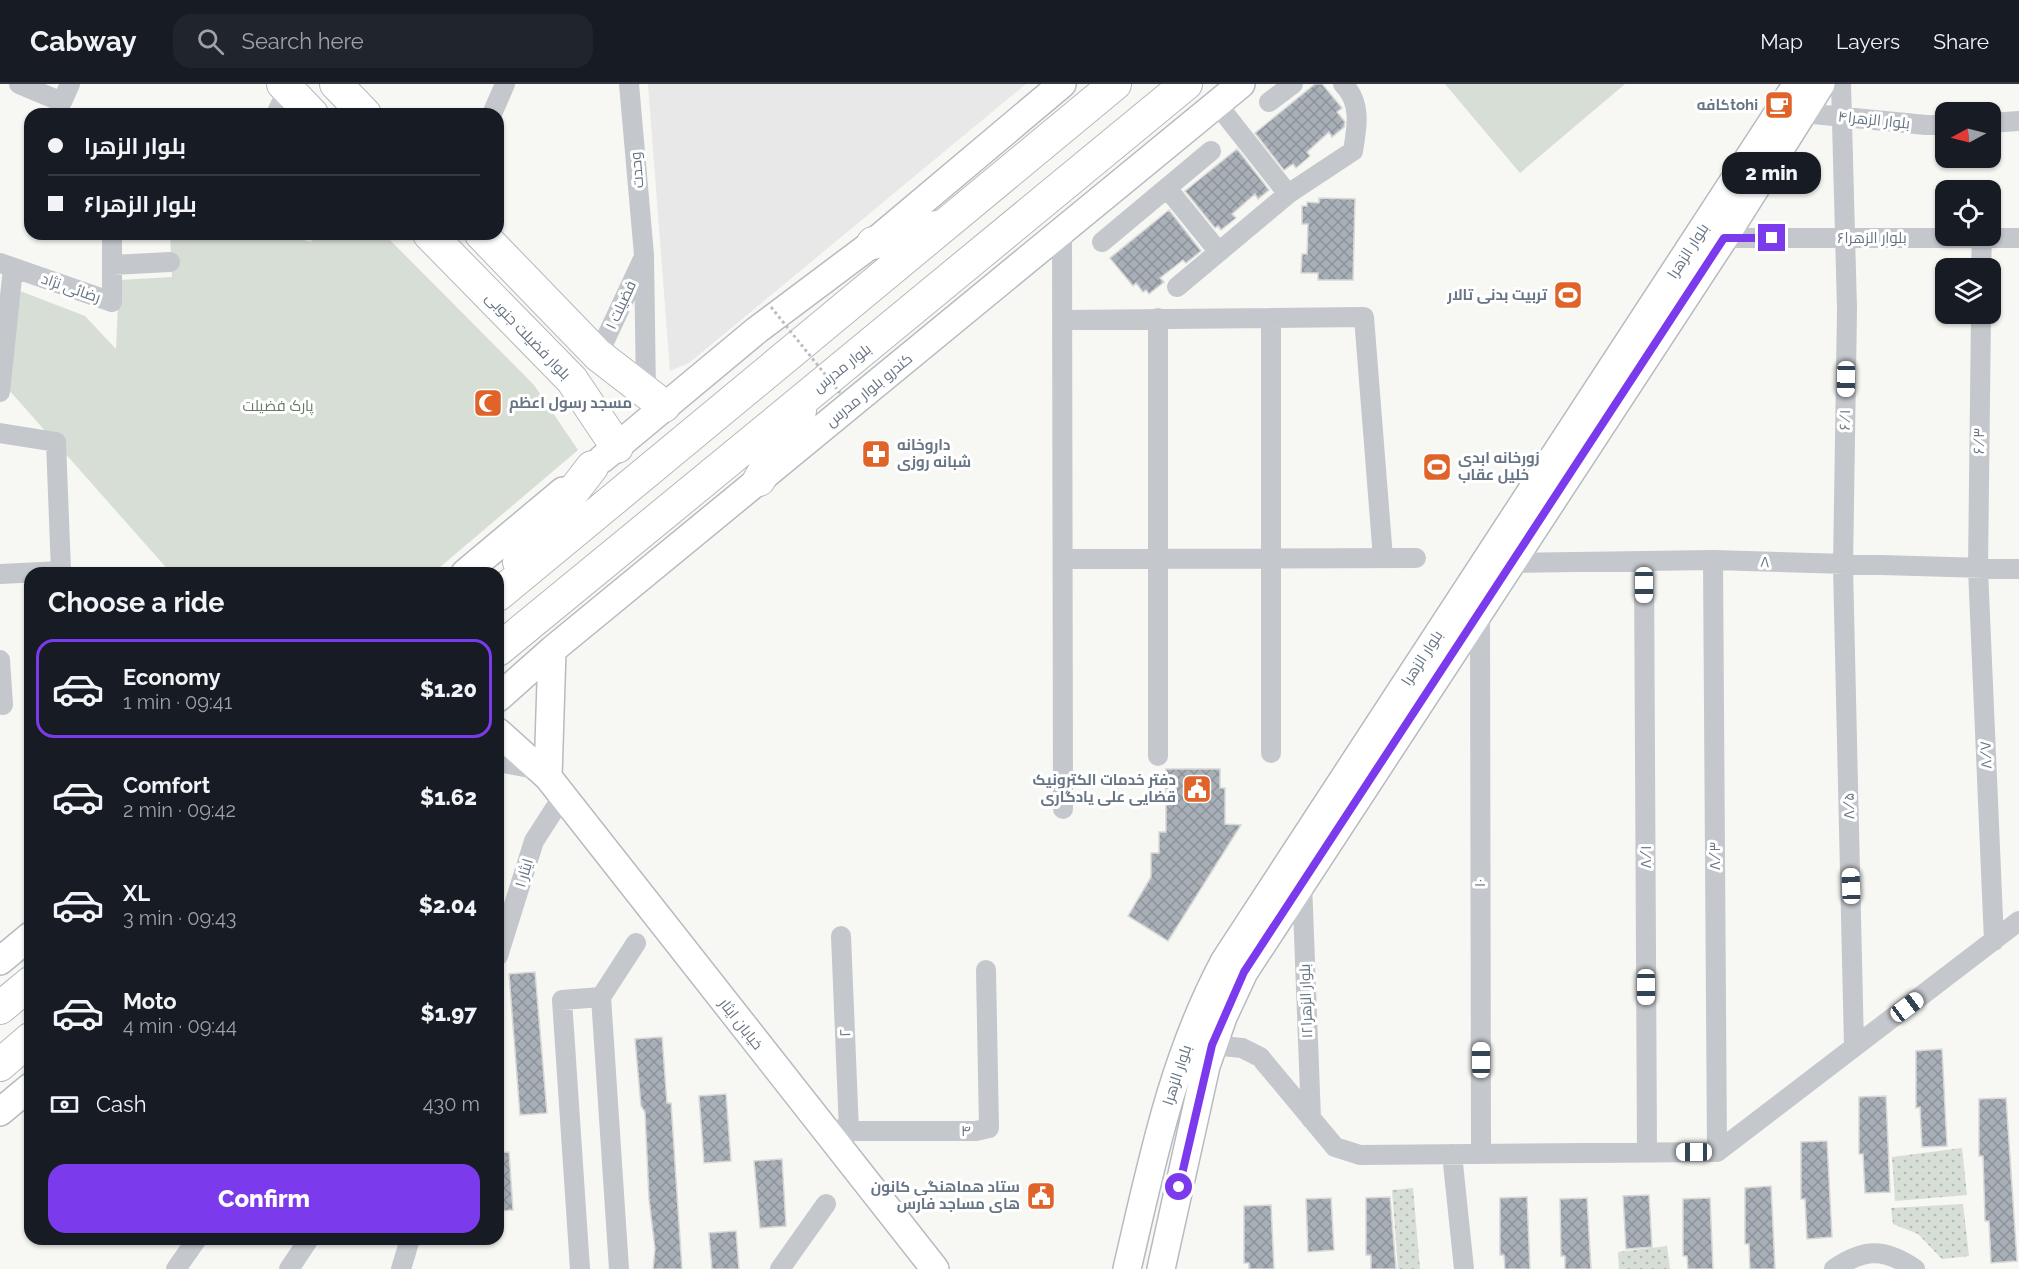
<!DOCTYPE html>
<meta charset="utf-8">
<style>
:root{--surface:#171b24;--page:#20242c;--text:#f1f3f6;--muted:#9ea1a6;--line:#363941;--accent:#7c3aed}
body{margin:0;font-family:Raleway,Cairo,sans-serif;background:var(--page);color:var(--text);height:100vh;display:flex;flex-direction:column;font-size:22px;white-space:nowrap}
*{box-sizing:border-box;margin:0}
p{font-size:20px;color:var(--muted)}
.icon{flex:none;width:33px;height:33px;fill:none;stroke:currentColor;stroke-width:2;stroke-linecap:round;stroke-linejoin:round}
.map{position:relative;flex:1;overflow:hidden}
.panel{position:absolute;left:24px;top:483px;width:480px;height:678px;display:flex;flex-direction:column;background:var(--surface);border-radius:18px;box-shadow:0 2px 4px #0004}
.panel>*{flex:none}
.top-card{position:absolute;left:24px;top:24px;width:480px;height:132px;border-radius:18px;box-shadow:0 2px 4px #0004;display:grid;align-content:center;height:132px;padding:0 24px;background:var(--surface)}
.needle{width:39px;rotate:263deg}
.buttons{position:absolute;left:1935px;top:18px;display:grid;gap:12px}
.buttons a{display:grid;place-items:center;width:66px;height:66px;border-radius:12px;background:var(--surface);box-shadow:0 2px 4px #0004;font-size:30px}
.end{position:absolute;width:27px;height:27px;margin:-14px;border:8px solid #7c3aed;background:#fff;box-shadow:0 0 0 3px #fff}
.from{border-radius:50%}
.bubble{position:absolute;height:42px;border-radius:18px;background:var(--surface);box-shadow:0 2px 4px #0004;font-size:20px;font-weight:800;line-height:42px;text-align:center}
.car{position:absolute;width:18px;height:36px;margin:-18px -9px;border-radius:8px;box-shadow:0 0 4px 2px #0007;background:linear-gradient(#fff 24%,#345 0 40%,#fff 0 76%,#345 0 86%,#fff 0)}
.top-card b{display:flex;align-items:center;gap:21px;height:57px;font-size:22px}
.top-card b+b{border-top:2px solid var(--line)}
.top-card i{width:15px;height:15px;background:var(--text)}
ul{padding:0;list-style:none}
li{display:flex;align-items:center;gap:18px;height:99px;margin:0 12px 9px;padding:0 12px;border:3px solid transparent;border-radius:18px}
li div{flex:1}
li b{display:block;font-size:22px}
li em{font-style:normal;font-weight:800}
li.active{border-color:var(--accent)}
li>.icon{width:54px;height:54px;stroke-width:1.5}
h2{padding:0 24px;font-size:27px;line-height:72px}
.pay{display:flex;align-items:center;gap:15px;height:66px;padding:0 24px;font-size:22px}
.pay p{margin-inline-start:auto}
.action{display:flex;gap:12px;margin-top:auto;padding:12px 24px}
.action a{flex:1;height:69px;border-radius:18px;background:var(--accent);color:#fff;font-size:24px;font-weight:800;line-height:69px;text-align:center}
header{display:flex;align-items:center;gap:36px;box-sizing:border-box;height:84px;padding:0 30px;background:var(--surface);border-bottom:2px solid var(--line)}
header strong{font-size:28px}
nav{display:flex;gap:33px;margin-inline-start:auto;font-size:21px}
.search{width:420px;height:54px;background:var(--page);display:flex;align-items:center;gap:15px;box-sizing:border-box;padding:0 21px;border-radius:18px;color:var(--muted);font-size:22px}
.map>svg:first-child{display:block}
.built{fill:#e7e8e7}
.grass{fill:url(#grass-dots)}
.park{fill:#d7ded5}
.building{fill:url(#building-cross-hatch);stroke:#d8d8d6;stroke-width:1.5}
.lines{fill:none;stroke-linecap:round;stroke-linejoin:round}
.secondary-casing{stroke:#b6bbc0;stroke-width:30}
.primary-casing{stroke:#b5b9bd;stroke-width:34}
.street{stroke:#c4c7cb;stroke-width:20}
.secondary{stroke:#fff;stroke-width:27}
.primary{stroke:#fff;stroke-width:32}
.path-bridge{stroke:#bcbec0;stroke-width:3;stroke-dasharray:3 3;stroke-linecap:butt}
.route{stroke:#7c3aed;stroke-width:8}
.labels{text-anchor:middle;stroke-width:6;stroke-linejoin:round;paint-order:stroke}
.poi-label{font-size:15px;font-weight:bold;fill:#667484;stroke:#fff;text-anchor:end}
.street-label{font-size:15px;fill:#667484;stroke:#fff}
.park-label{font-size:15px;fill:#687b65;stroke:#fff}
</style>
<header>
<strong>Cabway</strong>
<div class="search"><svg class="icon" aria-label="search" viewBox="0 0 24 24"><circle cx="10" cy="10" r="6"/><path d="M15 15l6 6"/></svg>Search here</div>
<nav><a>Map</a><a>Layers</a><a>Share</a></nav>
</header>
<div class="map">
<svg width="2019" height="1185" viewBox="0 0 2019 1185">
<defs>
<pattern id="grass-dots" width="8" height="8" patternUnits="userSpaceOnUse" patternTransform="scale(1.5)"><rect width="8" height="8" fill="#d7ded5"/><path d="M2 2h.1M6 6h.1" fill="none" stroke="#b2b9b2" stroke-width="1.8" stroke-linecap="round"/></pattern>
<pattern id="building-cross-hatch" width="8" height="8" patternUnits="userSpaceOnUse" patternTransform="scale(1.5)"><rect width="8" height="8" fill="#a8afb6"/><path d="M0 0l8 8M0 8l8-8" fill="none" stroke="#8d939a"/></pattern>
</defs>
<rect width="100%" height="100%" fill="#f7f7f4"/>
<path class="built" d="M648,0H1026L689,279L670,287Z"/>
<path class="grass" d="M1962,1064L1967,1111L1895,1117L1892,1073Z
M1413,1104L1420,1185H1398L1392,1106Z
M1963,1120L1969,1172L1942,1175L1918,1150L1893,1140L1891,1124Z
M1667,1162L1670,1185H1619L1618,1168Z"/>
<path class="park" d="M1445,0H1625L1520,89Z
M170,150H282L311,158L314,150H384L534,301L578,366L433,489H171L9,306L15,205L85,232L116,265L119,196L172,193Z"/>
<path class="building" d="M1315,0H1322L1342,24L1337,28L1345,38L1344,43L1332,53L1329,48L1307,68L1310,72L1296,84L1293,80L1284,86L1255,49Z
M1237,65L1269,106L1258,115L1255,110L1232,130L1236,134L1221,146L1218,142L1215,144L1185,107Z
M1319,114L1355,115L1353,196H1318V189H1301L1302,170H1307L1308,140H1302V122H1307V118L1319,119Z
M1169,126L1201,167L1186,179L1183,176L1160,194L1164,198L1149,210L1146,206L1143,208L1136,199L1133,202L1110,174Z
M1166,685H1220V704H1225V740L1241,741L1168,857L1128,832L1151,793V769H1159V748H1166Z
M535,888L547,1029L520,1031L509,890Z
M662,953L667,1019H671L682,1185H653L655,1165L649,1115L645,1028L641,1022L635,955Z
M1942,965L1947,1062L1922,1063L1920,1023L1916,1024V967Z
M726,1010L731,1077L704,1079L699,1012Z
M1886,1012L1890,1108L1865,1109L1863,1070H1859V1013Z
M2006,1014L2017,1177L1991,1179L1989,1137H1985L1983,1072H1979V1015Z
M1827,1057L1832,1153L1807,1155L1805,1115H1801V1058Z
M509,1068L513,1126L498,1127V1069Z
M782,1075L786,1142L760,1144L754,1077Z
M1771,1102L1775,1185H1750L1749,1160H1745V1104Z
M1649,1111L1652,1163L1626,1165L1623,1112Z
M1390,1113L1396,1185H1371V1171H1366V1114Z
M1527,1113L1530,1185H1505L1504,1171H1500V1114Z
M1331,1114L1334,1166L1308,1168L1306,1115Z
M1587,1114L1591,1185H1565V1172H1561L1560,1115Z
M1710,1114L1713,1185H1688L1687,1172H1683V1115Z
M1271,1121L1274,1185H1249V1179H1244V1122Z
M736,1147L739,1185H712L709,1149Z"/>
<g class="lines">
<g class="secondary-casing">
<path id="secondary" d="M602,375L757,246L873,159L1062,0
M465,489L563,407
M498,614L552,566L1241,0
M498,648L548,693L935,1185
M548,693L552,566
M0,877L30,852
M0,1028L30,1003
M1127,1185C1152,1078 1172,976 1224,878L1797,0
M1161,1185L1206,982L1223,933L1244,888L1724,154L1821,0"/>
</g>
<g class="primary-casing">
<path id="primary" d="M283,0L312,30
M336,0L365,30
M429,150L572,296L617,363
M481,150L598,271L664,322
M873,159L936,143
M759,396L800,327
M519,478L592,383
M498,511L1115,0
M498,566C727,377 958,190 1186,0
M0,924L30,899
M0,981L30,955"/>
</g>
<path class="street" d="M19,0L62,18L70,0
M629,0L644,171L646,309
M1841,0L1847,225L1843,482L1854,963
M1269,18L1293,0
M1217,20L1288,110
M1803,29L1926,41H1946
M276,30L288,5
M492,30L505,0
M1990,39L2019,37
M1167,104L1218,167
M1062,147L1063,725
M1724,154H2019
M1102,158L1211,67
M0,179L112,218V150
M112,181L170,178
M1981,184L1982,153
M1177,203L1288,110L1353,67C1357,43 1362,19 1343,0
M1981,230L1978,485L1994,857
M1063,236L1364,233L1383,474
M598,271L642,177
M0,308L13,184
M0,349L56,358L61,487L0,490
M1063,475L1416,474
M1713,476L1717,1068
M1644,477L1647,1069
M1511,479L1713,476L2019,485
M1480,527L1481,1070
M0,576L3,621
M1271,669V234
M1158,672V234
M498,678L540,686
M1302,799L1311,1035
M841,852L849,1047
M498,872L534,757L563,712
M601,913L636,859
M1212,961L1242,964L1260,973L1335,1063L1360,1071L1717,1068L2019,837
M822,1044L849,1047H976L989,1044L986,886
M1452,1070L1464,1185
M176,1185L197,1155
M289,1185L309,1155
M401,1185L410,1155
M580,1185L562,916L601,913L619,1185
M780,1185L826,1120
M1834,1185C1864,1164 1885,1164 1915,1185"/>
<use href="#secondary" class="secondary"/>
<use href="#primary" class="primary"/>
<path class="path-bridge" d="M771,223L840,309"/>
</g>
<g class="lines">
<path class="route" d="M1179,1103L1212,961L1244,888L1724,154H1772"/>
</g>
<defs>
<g id="cafe-square" transform="scale(1.5)"><rect x="-9" y="-9" width="18" height="18" rx="4" fill="#e0632a" stroke="#fff"/><path d="M-5.5-4.5H6V0H3Q3 3.5 0 3.5H-2.5Q-5.5 3.5-5.5 0ZM3-3.2v2h1.7v-2ZM-6 4.5H4V6H-6Z" fill="#fff"/></g>
<g id="stadium-square" transform="scale(1.5)"><rect x="-9" y="-9" width="18" height="18" rx="4" fill="#e0632a" stroke="#fff"/><path d="M0-5a6.5 5 0 1 0 0 10a6.5 5 0 1 0 0-10ZM-3.5-1.8h7v3.6h-7Z" fill="#fff"/></g>
<g id="mosque-square" transform="scale(1.5)"><rect x="-9" y="-9" width="18" height="18" rx="4" fill="#e0632a" stroke="#fff"/><path d="M3.5-4.9A6 6 0 1 0 3.5 4.9A5 5 0 1 1 3.5-4.9Z" fill="#fff"/></g>
<g id="pharmacy-square" transform="scale(1.5)"><rect x="-9" y="-9" width="18" height="18" rx="4" fill="#e0632a" stroke="#fff"/><path d="M-2-6h4v4h4v4h-4v4h-4v-4h-4v-4h4Z" fill="#fff"/></g>
<g id="civic-square" transform="scale(1.5)"><rect x="-9" y="-9" width="18" height="18" rx="4" fill="#e0632a" stroke="#fff"/><path d="M-.6-6.5H3V-4.5H.6V-3L4-1V1h2V6H-6V1h2V-1L-.6-3ZM-1.2 2.5V6h2.4V2.5Z" fill="#fff"/></g>
</defs>
<g fill-rule="evenodd">
<use href="#cafe-square" x="1779" y="21"/>
<use href="#stadium-square" x="1568" y="211"/>
<use href="#mosque-square" x="488" y="319"/>
<use href="#pharmacy-square" x="876" y="370"/>
<use href="#stadium-square" x="1437" y="383"/>
<use href="#civic-square" x="1197" y="705"/>
<use href="#civic-square" x="1041" y="1112"/>
</g>
<g class="labels">
<g class="poi-label">
<text x="1758" y="26">کافهtohi</text>
<text x="1547" y="216">تربیت بدنی تالار</text>
<text x="509" y="324" text-anchor="start">مسجد رسول اعظم</text>
<text x="897" y="366" text-anchor="start">داروخانه<tspan x="897" dy="17">شبانه روزی</tspan></text>
<text x="1458" y="379" text-anchor="start">زورخانه ابدی<tspan x="1458" dy="17">خلیل عقاب</tspan></text>
<text x="1176" y="701">دفتر خدمات الکترونیک<tspan x="1176" dy="17">قضایی علی یادگاری</tspan></text>
<text x="1020" y="1108">ستاد هماهنگی کانون<tspan x="1020" dy="17">های مساجد فارس</tspan></text>
</g>
<g class="street-label">
<text transform="translate(1874 36) rotate(6)" y="5">بلوار الزهرا۴</text>
<text transform="translate(637 86) rotate(-95)" y="5">وحدت</text>
<text x="1872" y="159">بلوار الزهرا۶</text>
<text transform="translate(1688 167) rotate(-57)" y="5">بلوار الزهرا</text>
<text transform="translate(71 204) rotate(19)" y="5">رضائی نژاد</text>
<text transform="translate(621 221) rotate(-65)" y="5">فضیلت ۱</text>
<text transform="translate(528 252) rotate(46)" y="5">بلوار فضیلت جنوبی</text>
<text transform="translate(842 284) rotate(-38)" y="5">بلوار مدرس</text>
<text transform="translate(869 306) rotate(-39)" y="5">کندرو بلوار مدرس</text>
<text transform="translate(1845 336) rotate(-89)" y="5">۶/۱</text>
<text transform="translate(1979 357) rotate(-89)" y="5">۶/۳</text>
<text transform="translate(1765 478) rotate(3)" y="5">۸</text>
<text transform="translate(1422 574) rotate(-57)" y="5">بلوار الزهرا</text>
<text transform="translate(1986 671) rotate(-92)" y="5">۸/۷</text>
<text transform="translate(1849 722) rotate(-91)" y="5">۸/۵</text>
<text transform="translate(1715 772) rotate(-90)" y="5">۸/۳</text>
<text transform="translate(1646 773) rotate(-90)" y="5">۸/۱</text>
<text transform="translate(524 789) rotate(-73)" y="5">ایثار ۱</text>
<text transform="translate(1480 799) rotate(-90)" y="5">۱۰</text>
<text transform="translate(1306 917) rotate(-92)" y="5">بلوار الزهرا۱۲</text>
<text transform="translate(741 940) rotate(52)" y="5">خیابان ایثار</text>
<text transform="translate(845 949) rotate(-92)" y="5">۲</text>
<text transform="translate(1177 991) rotate(-72)" y="5">بلوار الزهرا</text>
<text transform="translate(966 1047) rotate(-1)" y="5">۴</text>
</g>
<g class="park-label">
<text x="278" y="327">پارک فضیلت</text>
</g>
</g>
</svg>
<div class="buttons">
<a><svg class="needle" viewBox="-14 -14 28 28"><path d="M0-13l5 13h-10z" fill="#e53935"/><path d="M0 13l5-13h-10z" fill="#9ea1a6"/></svg></a>
<a><svg class="icon" aria-label="locate" viewBox="0 0 24 24"><circle cx="12" cy="12" r="6"/><path d="M12 2v4M12 18v4M2 12h4M18 12h4"/></svg></a>
<a><svg class="icon" aria-label="layers" viewBox="0 0 24 24"><path d="M12 4l9 5-9 5-9-5zM3 14l9 5 9-5"/></svg></a>
</div>
<i class="end from" style="left:1179px;top:1103px"></i>
<i class="end" style="left:1772px;top:154px"></i>
<div class="bubble" style="left:1722px;top:68px;width:99px">2 min</div>
<i class="car" style="left:1846px;top:295px;rotate:181deg"></i>
<i class="car" style="left:1644px;top:501px;rotate:180deg"></i>
<i class="car" style="left:1851px;top:802px;rotate:358deg"></i>
<i class="car" style="left:1646px;top:903px;rotate:180deg"></i>
<i class="car" style="left:1907px;top:923px;rotate:53deg"></i>
<i class="car" style="left:1481px;top:976px;rotate:0deg"></i>
<i class="car" style="left:1694px;top:1068px;rotate:270deg"></i>
<div class="top-card">
<b><i class="from"></i>بلوار الزهرا</b>
<b><i></i>بلوار الزهرا۶</b>
</div>
<section class="panel">
<h2>Choose a ride</h2>
<ul>
<li class="active"><svg class="icon" aria-label="car" viewBox="0 0 24 24"><path d="M5 17H2v-5l4-1 3-4h7l3 4 3 1v5h-3M9 17h6M6 11h13"/><circle cx="7" cy="17" r="2"/><circle cx="17" cy="17" r="2"/></svg><div><b>Economy</b><p>1 min · 09:41</p></div><em>$1.20</em></li>
<li><svg class="icon" aria-label="car" viewBox="0 0 24 24"><path d="M5 17H2v-5l4-1 3-4h7l3 4 3 1v5h-3M9 17h6M6 11h13"/><circle cx="7" cy="17" r="2"/><circle cx="17" cy="17" r="2"/></svg><div><b>Comfort</b><p>2 min · 09:42</p></div><em>$1.62</em></li>
<li><svg class="icon" aria-label="car" viewBox="0 0 24 24"><path d="M5 17H2v-5l4-1 3-4h7l3 4 3 1v5h-3M9 17h6M6 11h13"/><circle cx="7" cy="17" r="2"/><circle cx="17" cy="17" r="2"/></svg><div><b>XL</b><p>3 min · 09:43</p></div><em>$2.04</em></li>
<li><svg class="icon" aria-label="car" viewBox="0 0 24 24"><path d="M5 17H2v-5l4-1 3-4h7l3 4 3 1v5h-3M9 17h6M6 11h13"/><circle cx="7" cy="17" r="2"/><circle cx="17" cy="17" r="2"/></svg><div><b>Moto</b><p>4 min · 09:44</p></div><em>$1.97</em></li>
</ul>
<div class="pay"><svg class="icon" aria-label="cash" viewBox="0 0 24 24"><path d="M3 7h18v10H3z"/><circle cx="12" cy="12" r="2"/></svg>Cash<p>430 m</p></div>
<div class="action"><a>Confirm</a></div>
</section>
</div>
